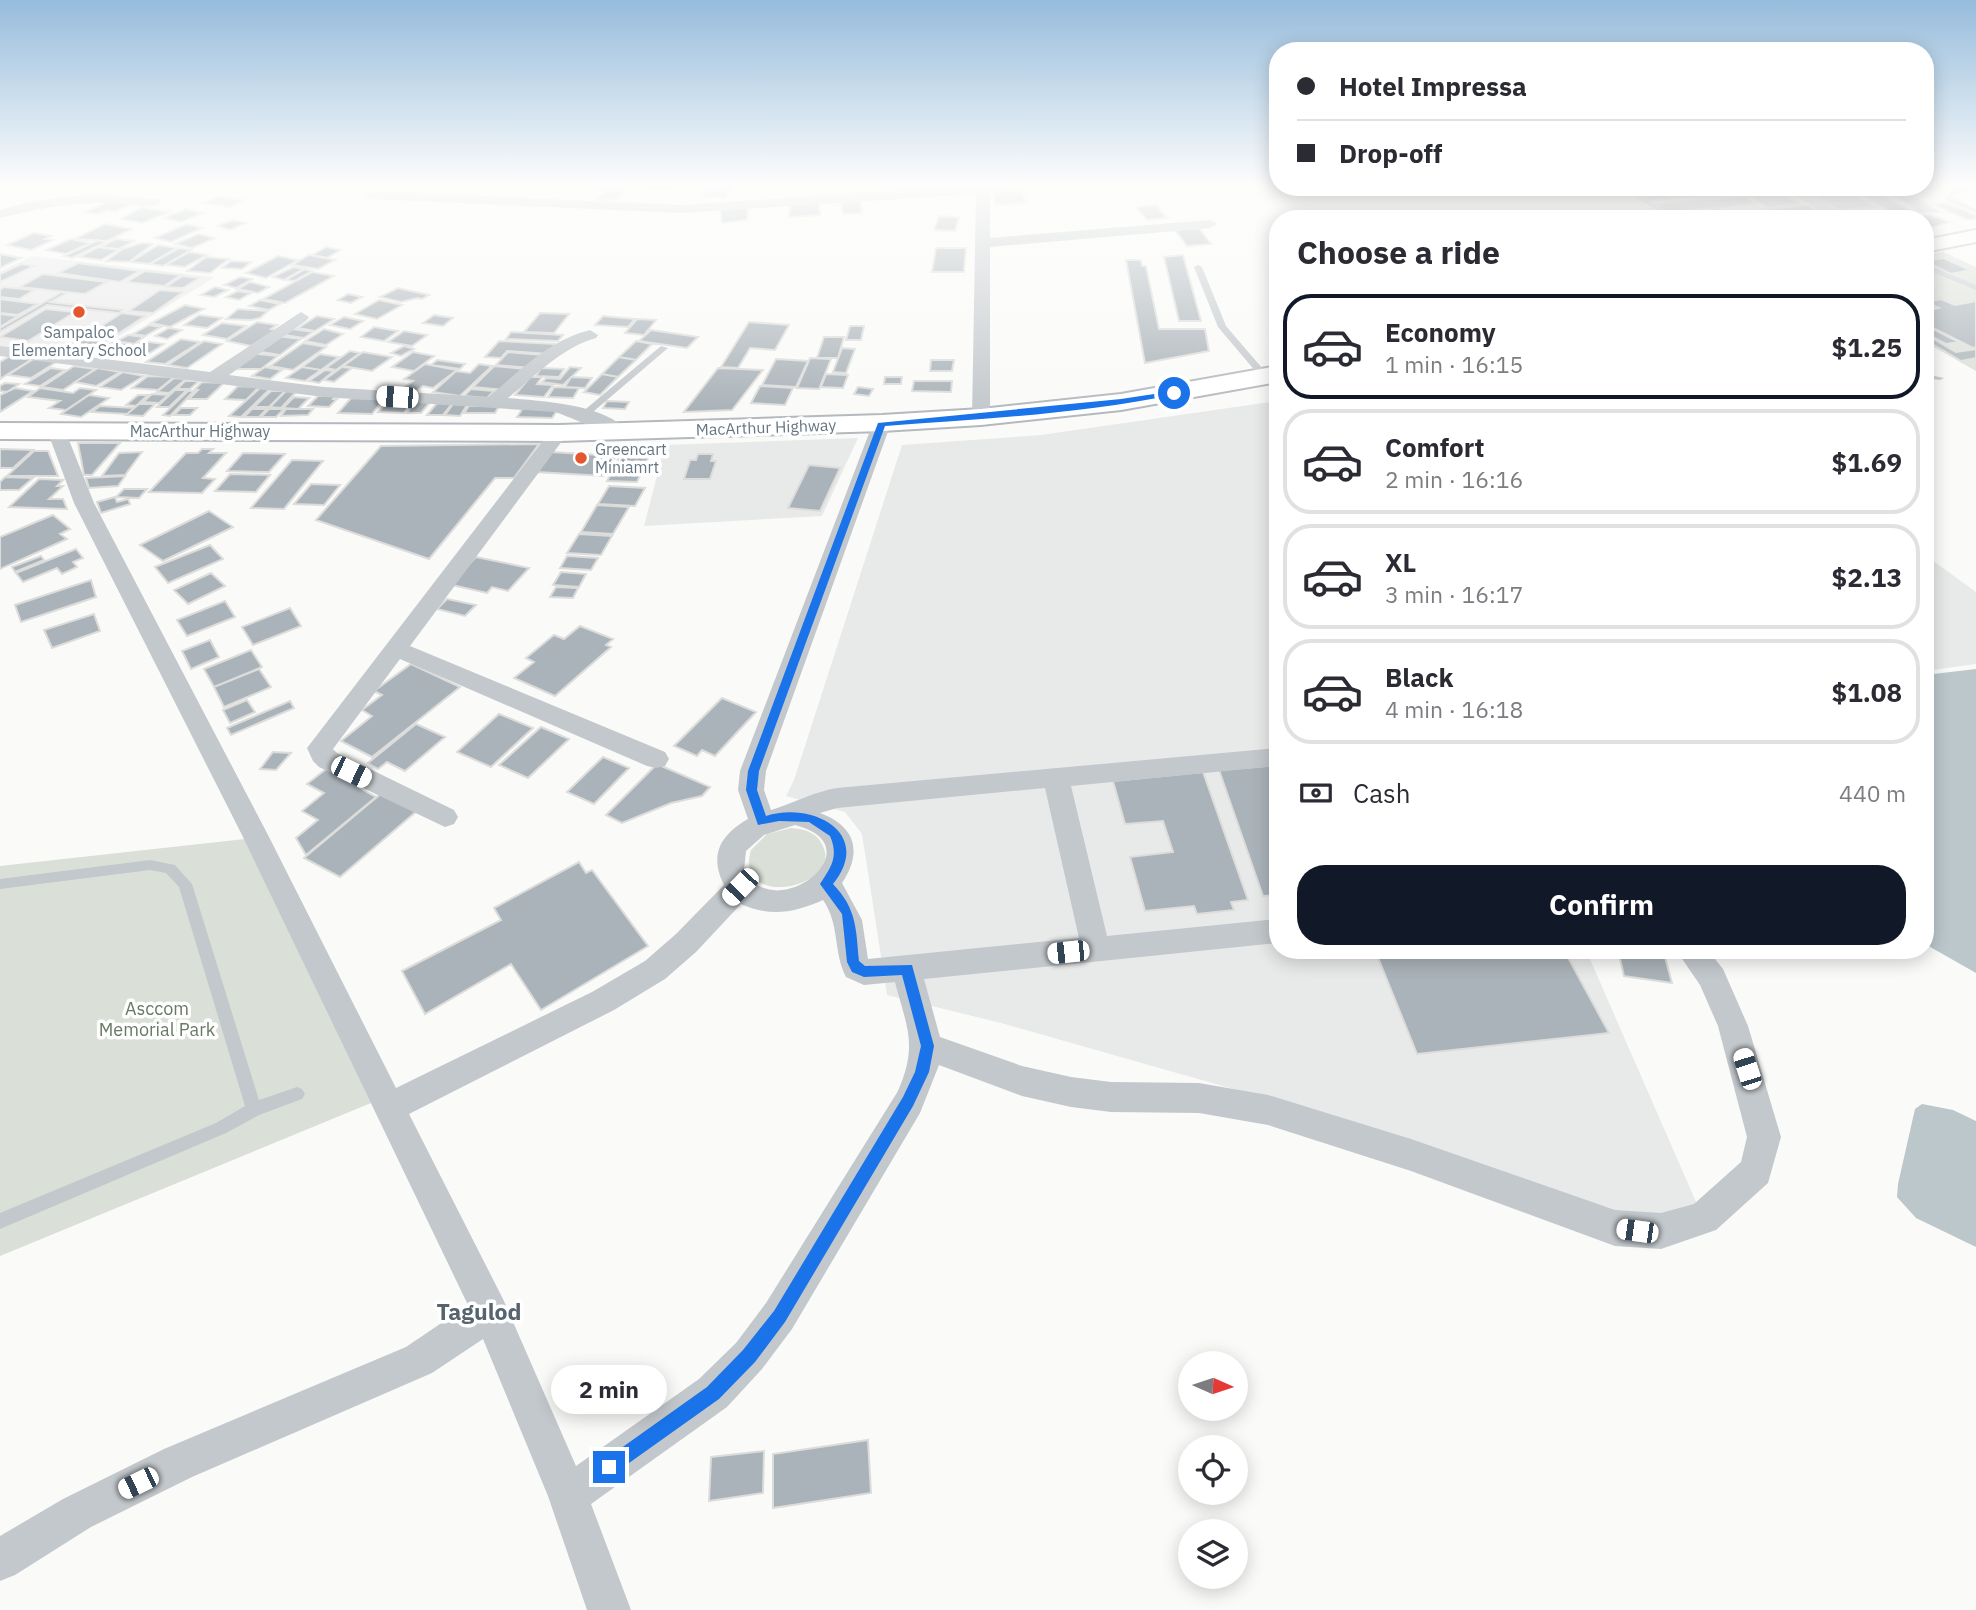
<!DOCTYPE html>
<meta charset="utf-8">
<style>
:root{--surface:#fff;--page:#f2f2f3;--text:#2b2b33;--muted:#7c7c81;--line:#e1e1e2;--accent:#111827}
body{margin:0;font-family:"IBM Plex Sans",sans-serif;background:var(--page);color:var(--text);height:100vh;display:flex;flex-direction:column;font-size:26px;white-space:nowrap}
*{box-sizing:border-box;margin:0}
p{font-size:23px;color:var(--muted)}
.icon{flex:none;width:38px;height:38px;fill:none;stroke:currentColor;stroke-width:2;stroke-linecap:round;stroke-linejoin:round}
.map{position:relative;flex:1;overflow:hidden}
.sheet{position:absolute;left:1269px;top:210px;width:665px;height:749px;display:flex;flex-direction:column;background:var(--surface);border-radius:28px;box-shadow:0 4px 18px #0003}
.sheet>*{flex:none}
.top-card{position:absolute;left:1269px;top:42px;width:665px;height:154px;border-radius:28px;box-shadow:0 4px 18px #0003;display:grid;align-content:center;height:154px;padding:0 28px;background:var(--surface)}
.needle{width:46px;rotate:93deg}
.controls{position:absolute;left:1178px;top:1351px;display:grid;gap:14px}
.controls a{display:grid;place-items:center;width:70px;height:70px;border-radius:50%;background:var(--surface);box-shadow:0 4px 18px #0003;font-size:35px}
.end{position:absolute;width:32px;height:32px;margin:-16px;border:9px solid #1a73e8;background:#fff;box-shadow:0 0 0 4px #fff}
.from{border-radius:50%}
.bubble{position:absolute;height:49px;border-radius:24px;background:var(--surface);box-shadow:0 4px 18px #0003;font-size:23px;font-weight:800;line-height:49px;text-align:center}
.car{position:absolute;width:21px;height:42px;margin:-21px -10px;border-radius:9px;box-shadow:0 0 5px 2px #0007;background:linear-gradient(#fff 24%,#345 0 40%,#fff 0 76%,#345 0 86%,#fff 0)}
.top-card b{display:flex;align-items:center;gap:24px;height:66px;font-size:26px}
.top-card b+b{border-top:2px solid var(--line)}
.top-card i{width:18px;height:18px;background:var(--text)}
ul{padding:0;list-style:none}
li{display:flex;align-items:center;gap:21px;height:105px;margin:0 14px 10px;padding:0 14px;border:4px solid var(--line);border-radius:28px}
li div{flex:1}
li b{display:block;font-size:26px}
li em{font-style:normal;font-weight:800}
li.current{border-color:var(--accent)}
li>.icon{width:63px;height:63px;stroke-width:1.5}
h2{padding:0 28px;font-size:32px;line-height:84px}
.pay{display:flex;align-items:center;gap:18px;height:77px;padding:0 28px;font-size:26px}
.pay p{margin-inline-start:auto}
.primary-button{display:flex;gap:14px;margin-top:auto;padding:14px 28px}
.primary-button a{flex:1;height:80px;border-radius:28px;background:var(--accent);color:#fff;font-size:28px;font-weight:800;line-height:80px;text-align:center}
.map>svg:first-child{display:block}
.built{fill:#e8e9e9}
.green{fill:#dadfd7}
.water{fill:#bbc7cb}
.building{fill:#aab3b9;stroke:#dcdcda;stroke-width:2}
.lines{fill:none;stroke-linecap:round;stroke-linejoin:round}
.highway-casing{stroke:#b4b9bd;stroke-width:4}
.lane{fill:#c3c8cc;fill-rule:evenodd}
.street{fill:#c3c8cc;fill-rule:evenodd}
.highway{fill:#fff;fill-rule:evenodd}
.route{fill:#1a73e8}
.poi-dot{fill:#e4572e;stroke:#fff;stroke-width:2.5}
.labels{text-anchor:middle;stroke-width:7;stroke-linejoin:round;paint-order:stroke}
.far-poi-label{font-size:16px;fill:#657683;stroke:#fff}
.far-street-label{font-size:16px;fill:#657683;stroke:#fff}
.park-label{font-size:18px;fill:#687a64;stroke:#fff}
.near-neighbourhood-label{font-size:23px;font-weight:bold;fill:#57646e;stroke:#fff}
</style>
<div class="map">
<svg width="1976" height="1610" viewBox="0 0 1976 1610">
<rect width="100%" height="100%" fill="#fafaf8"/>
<path class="built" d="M32,256L215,277L85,357L0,348V271Z
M1277,401L1278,950H1586L1697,1204L1643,1220L1385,1132L1001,1023L887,995L862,834L845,812L786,796L794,780L902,445L1041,435Z
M858,438L822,516L644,526L665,445Z
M1925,555L1976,592V664L1925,671Z"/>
<path class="green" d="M1943,252L1976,267V371L1925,342V255Z
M791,828C804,829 816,832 822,844C846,888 733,911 751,850L767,834Z
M245,839L371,1103L0,1256V866Z"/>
<path class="water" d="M1976,669V973L1925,944V675Z
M1922,1104L1953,1110L1976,1121V1247L1916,1218L1897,1197L1898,1184L1915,1109Z"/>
<path class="building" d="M646,185H676L673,190H644Z
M708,187H732L726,197H702Z
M1629,187H1654L1672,199L1650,201Z
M1656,187H1678L1693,196L1674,198Z
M1747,187H1775L1781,191L1754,192Z
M1879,187H1899L1941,212L1921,213Z
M605,188L625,189L618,200H597Z
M1843,188L1877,207L1838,210L1805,191Z
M1021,189L1027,203L996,205L991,190Z
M1782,193L1801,204L1767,207L1749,196Z
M1878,193L1920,215L1900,217L1859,195Z
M218,196L245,200L230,207L204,203Z
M1744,196L1756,204L1667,212L1655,204Z
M109,201L132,204L116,211L107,210L98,214L85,212Z
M860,201L862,213L843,214L841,202Z
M819,202L820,215L789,217L790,204Z
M1945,202L1976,215V219L1968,220L1931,204Z
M1156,205L1167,218L1147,220L1136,207Z
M1808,205L1831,219H1784L1768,209Z
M142,207L163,211H172L142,223L121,219Z
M748,207L747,220L722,223L720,208Z
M186,209L203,213L181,222L164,218Z
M1867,209L1888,219H1853L1842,214Z
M1928,214L1950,222L1927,229L1925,219H1909Z
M939,216L959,217L955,231L934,230Z
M233,220L246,223L230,230L217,226Z
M105,224L132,229L107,241L74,239Z
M186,224L202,228L171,242L155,238Z
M1199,228L1211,244L1187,246L1175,230Z
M34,233L51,236L45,239L53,240L31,250L7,245Z
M198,234L215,238L192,248L175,244Z
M71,239L91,243L66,254L46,250Z
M116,239L134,241L119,249L100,247Z
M98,240L106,242L72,258L64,256Z
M142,243L153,244L129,262L106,261L122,249Z
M158,245L177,248L149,264L130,262Z
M98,247L119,250L101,260L79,257Z
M326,247L340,250L327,258L313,255Z
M179,248L191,250L163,266L150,264Z
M936,248H966L964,272H932Z
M189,252L207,255L185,267L166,265Z
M0,254L21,258L0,268Z
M309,255L335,260L318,269L292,265Z
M1183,255L1201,321H1179L1164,257Z
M278,256L298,260L266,278L246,273Z
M206,257L229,259L210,273L187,271Z
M1944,258L1970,270L1951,274L1925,261Z
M1126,260H1141L1142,266H1146L1159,329H1205L1209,351L1145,363Z
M231,261L251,262L242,269L222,268Z
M78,263L140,271L120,282L58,273Z
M21,264L34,266L0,282V274Z
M293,267L304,269L284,280L273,277Z
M305,269L312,271L294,281L286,280Z
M145,271L181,275L164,286L127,282Z
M312,272L334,276L285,303L263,299Z
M43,274L107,282L85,294L20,287Z
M182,276L199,278L183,288L166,287Z
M240,277L252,279L236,288L224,285Z
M250,282L269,287L258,293L238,289Z
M4,287L34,290L19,299L0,297V290Z
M215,287L228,290L214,297L201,295Z
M398,288L429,295L422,299L417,298L401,302L380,297Z
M160,290L183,292L153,313L129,311Z
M237,291L251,293L239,300L226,297Z
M62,292L67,293L50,302L123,310L119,313L47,305L0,332V328Z
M348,294L362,297L351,303L338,300Z
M0,299L38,304L18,315L0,313Z
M1941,299L1955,305L1976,301V347L1973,348L1925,324V311L1939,308L1926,302Z
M260,300L280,304L269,310L249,306Z
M379,300L402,305L377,319L355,314Z
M185,305L204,309L170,327L151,323Z
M46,309L75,312L28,341L0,337Z
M238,309L268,311L260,318L251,320L226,319Z
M122,313L145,316L119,333L95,330Z
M540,313L569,314L554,333L524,332Z
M0,314L18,316L0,327Z
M199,315L222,318L207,328L184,325Z
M434,315L453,318L443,326L423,323Z
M317,316L334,319L315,331L298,328Z
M603,316L635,319L628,327L595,325Z
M344,317L363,321L350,329L330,325Z
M637,319L656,320L644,335L625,333Z
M257,322L277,325L271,329L276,330L251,346L227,341Z
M749,322L789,325L775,350L750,348L738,368L721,367Z
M222,323L246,326L227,339L203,335Z
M149,325L161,327L145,336L133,334Z
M850,326H864L861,340H846Z
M374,327L398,331L384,341L361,337Z
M169,328L182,330L167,339L155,336Z
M1931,328L1959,342L1946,344L1925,333V329Z
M293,329L313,332L304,338L284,335Z
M324,329L343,334L326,345L305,341Z
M651,330L698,337L687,348L639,341Z
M404,331L427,335L412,346L388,342Z
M91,332L116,335L83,356L58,353Z
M511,332L563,335L558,341L506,339Z
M1925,334L1956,352L1976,349V358L1961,361L1925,340Z
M128,335L144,337L134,344L117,341Z
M277,336L301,339L280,355L255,351Z
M824,337H844L838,358H817Z
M181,339L200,342L165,364L146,362Z
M142,341L164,344L142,358L120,354Z
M204,341L222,344L187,368L168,365Z
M499,341L555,344L548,354L507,351L501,358L485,357Z
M636,341L652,344L636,360L619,357Z
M113,342L134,344L120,353L100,350Z
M303,343L326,347L293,370L270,366Z
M404,346L414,349L401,356L391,353Z
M842,348L855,349L846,373L833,372Z
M350,351L360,353L336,370L326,368Z
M363,352L392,357L372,371L343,366Z
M413,352L434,356L414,371L392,367Z
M508,352L543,355L531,368L496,365Z
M250,353L278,356L261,369H238Z
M320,354L339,357L321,370L302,367Z
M10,356L31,360L0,379V362Z
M619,357L636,360L618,377L602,374Z
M35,358L58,361L31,378L8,375Z
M810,358L831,359L819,389L797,388Z
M776,359L808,361L796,387L762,385Z
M437,360L465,364L460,369L431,365Z
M931,360H954L952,371H930Z
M425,364L457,370L433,388L423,386L415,392L402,389L413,381L404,379Z
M479,364L492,366L460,396L433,392L456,371L470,373Z
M74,366L95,369L63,390L42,387Z
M494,366L525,369L505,390L473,387Z
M265,367L282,370L270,379L252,376Z
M302,367L321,370L305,381L286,378Z
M342,367L352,368L334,382L324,380Z
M570,367L581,368L563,385L542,382L546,378L560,379Z
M51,368L65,370L40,386L25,384Z
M98,368L120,372L96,386L75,382Z
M541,368L564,369L559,377L536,376Z
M718,368L763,370L732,410L684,412Z
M325,370L334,371L319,383L309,381Z
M123,372L144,376L121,390L100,387Z
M602,374L618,377L600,395L584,392Z
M826,374L848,375L843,388L821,387Z
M148,376L174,377L158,390L132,388Z
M530,377H542L537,384L553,385L544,397L515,395Z
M571,377L592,378L585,388L565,387Z
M885,377H902L901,384H884Z
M174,378L186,379L169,393L157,392Z
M185,381H199L190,389H177Z
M914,381H952L951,392L912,391Z
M202,382L224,383L207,399H189L198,390H194Z
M5,383L19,384L7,392L0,391V386Z
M238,386L259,387L246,400L225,399Z
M760,386L793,388L785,405L751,403Z
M554,387L579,388L573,398L548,397Z
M858,387L873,389L869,396L854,394Z
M15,388L33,391L0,412V395Z
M40,388L73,393L80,388L96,390L66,410L49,408L60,401L28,397Z
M260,388L270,389L241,417L229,416Z
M471,389L494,391L487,398L464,396Z
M175,390H187L169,407H157Z
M188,391H194L170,416L163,415Z
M271,391H285L269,407H254Z
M286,391L296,392L281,408L270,407Z
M152,394L168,395L159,403L143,402Z
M89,395L109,398L81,417L61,414Z
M138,395H148L136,406L126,405Z
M318,396H335L333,399H337L329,407L308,406Z
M294,397L309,398L298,409L283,408Z
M351,398L384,399L372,414L338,413Z
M389,399H414L404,413L378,412Z
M417,400H432L421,413H407Z
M607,401L629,402L625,409L603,408Z
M437,403L452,404L443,415H427Z
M139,404H155L143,416L126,415Z
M453,404L467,405L460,416L445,415Z
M100,406L134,408L127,414L92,412Z
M469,406H499L495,413H464Z
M181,408H197L190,415H174Z
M523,408L558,409L552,418L517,417Z
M252,409H267L259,417H244Z
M269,409H284L276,417H261Z
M286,409H313L308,415L281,416Z
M78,443H120L92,475H84Z
M539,444L514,478H495L429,559L316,520L381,446Z
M202,449H213L209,453H226L203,478L215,479L202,493L149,492L186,453H198Z
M0,450L1,449L33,450L13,468H0Z
M34,451H48L58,476H7Z
M142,452L125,475L102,476L119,453Z
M551,452L616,456L604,476L537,472Z
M243,453L285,454L269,472L227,471Z
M698,454H713L711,461H716L710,479H684L690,460H696Z
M619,457L648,458L637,482L607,481Z
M292,460L323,461L284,509L251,508Z
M809,465L840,468L820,511L788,508Z
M230,474L270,475L256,492L215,491Z
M125,476L118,486L89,488L86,478Z
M5,477L33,478L19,490H0V482Z
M39,479L63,480L57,486H63L49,499H63L67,509L9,507Z
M311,484L340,485L324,505L294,504Z
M609,486L645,488L635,506L598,504Z
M124,489H147L139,498L116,497Z
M115,497L117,502L128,499L130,504L101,513L97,502Z
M597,505L629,507L613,534L581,532Z
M209,511L233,527L163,561L140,545Z
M53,515L70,529L60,534L67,539L0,569V537Z
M579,534L612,536L601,555L567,553Z
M210,545L223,559L168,583L155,567Z
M76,549L83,558L73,562L77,567L62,574L57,568L23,582L16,573Z
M41,556L44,560L15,572L12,567Z
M567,556L598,558L591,570L560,568Z
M476,557L529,568L508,591L492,587L487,593L452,585L454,579Z
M561,572L586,574L579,587L553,585Z
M211,573L225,586L188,604L174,590Z
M91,580L96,597L21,622L15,605Z
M556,587L578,588L573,598L550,597Z
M447,599L476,605L465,616L437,609Z
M225,601L235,617L187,636L177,620Z
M290,608L301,626L253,645L242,627Z
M94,614L100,631L52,648L44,630Z
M580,626L613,639L606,645L611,647L555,696L514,678L534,662L526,658L554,635L564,639Z
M210,640L219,657L191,669L182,651Z
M251,650L262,667L214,687L204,669Z
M411,664L460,687L372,757L341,741L372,716L362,710L382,695L374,691Z
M259,669L271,687L224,707L214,687Z
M722,698L756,712L715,756L702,750L697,756L674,746Z
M247,700L255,712L230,723L223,710Z
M290,701L294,708L231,735L227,728Z
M499,714L533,728L491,767L457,752Z
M416,724L445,737L405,771L387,762L378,769L368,763Z
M541,727L569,739L528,778L499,765Z
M273,752L291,753L276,770L260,769Z
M603,757L629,768L594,804L567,792Z
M657,764L710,787L702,796L671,803L622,823L606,815Z
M1278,765V895L1263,896L1219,770Z
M330,766L363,782L358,787L376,797L306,855L296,838L318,820L302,811L324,793L307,784Z
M1203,772L1248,900L1231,902L1234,910L1197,914L1194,906L1145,911L1130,857L1173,852L1163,821L1125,824L1113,781Z
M383,792L418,810L340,877L304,858Z
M579,862L586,873L592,870L648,946L541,1010L511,964L425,1014L402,971L501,920L494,908Z
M1375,950H1564L1609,1033L1417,1054Z
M1618,950H1663L1672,983L1624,976Z
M868,1440L871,1493L773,1508V1454Z
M764,1451L763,1493L709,1501L711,1457Z"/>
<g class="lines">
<g class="highway-casing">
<path id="highway" d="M1976,230V242L1925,252V240Z
M1278,366V382L1121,410L981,425L882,431L559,441L0,439V423L559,425L882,415L981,409L1121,394Z"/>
</g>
<path class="lane" d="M1976,186V190L1962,192L1951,197L1976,209V213L1947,201L1944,196L1959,189Z
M1638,197H1642L1680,219H1672L1638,199Z
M1717,208L1741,218L1742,219H1733L1715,211L1714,210Z
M1925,264L1976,285V290L1925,269Z
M1198,265L1202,267L1226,326L1268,375V379H1262L1218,327L1194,267Z
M1270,291L1278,293V300L1270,295Z
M661,346L668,348L587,417H581V413Z
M1925,374L1944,378L1940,380L1925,378Z
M150,860L175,865L192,884L259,1100L297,1087L302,1089L305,1094L302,1099L259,1115L226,1133L0,1229V1213L216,1123L245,1106L179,887L166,873L150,870L0,889V879Z"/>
<path class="street" d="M976,185H1054L1047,189L990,193V238L1210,220L1217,224L1210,228L990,247V417L981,422L972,417L976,194L683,213L371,199L364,195L371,191L683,205Z
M1782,187H1799L1850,219H1833Z
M97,195L159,199L161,202C152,210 131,204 119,203C78,201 39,208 0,218V210C32,200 64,196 97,195Z
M301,312L309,317L307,320L229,375L324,387L488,397C520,371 549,340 590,330L598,335L596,338C561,348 535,376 508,398C540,401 606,404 627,431L625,435C614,437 570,417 555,412L324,397L0,356V346L210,372Z
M882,418L891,423L766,771L764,790L771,810C794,803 813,792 837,788L1278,748V766L1071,786L1107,936L1278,919V943L924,979L940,1037L1022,1066L1071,1077L1111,1082L1199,1083L1268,1095L1411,1139L1615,1210L1661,1213L1694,1204L1741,1162L1747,1137L1718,1026L1700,985L1676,950H1708L1723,969L1748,1026L1781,1137L1768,1183L1716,1230L1661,1249L1615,1246L1411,1171L1268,1125L1199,1113L1111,1112L1071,1107L1022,1096L939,1065L920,1113L792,1329L762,1369L727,1407L591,1504L631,1610H587L548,1496L483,1339L432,1373L192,1477L91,1527L15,1575L0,1581V1536L63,1499L164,1449L406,1347L468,1305L242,835L74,503L47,430L49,426H63L65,430L94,503L268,835L396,1088L592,992L645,961L676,934L724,885C709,855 720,835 748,819L738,790L740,771L873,423ZM1045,788L1079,938L868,959L862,920L842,883C862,853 857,827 820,813L837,808ZM795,825C878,846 775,928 744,870L746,851L764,835ZM823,900C840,924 833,952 846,977L864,985L895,982C907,1028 918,1045 898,1091L766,1303L736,1343L699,1379L576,1466L503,1299L409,1114L614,1010L665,979L696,952L741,904C770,917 794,913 823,900Z
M559,427L568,433L410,646L665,752L669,759L665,766L656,768L647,766L400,659L333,749L337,753L454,810L458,817L454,824L445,827L319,767L313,761L307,748L552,429Z"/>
<use href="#highway" class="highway"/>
</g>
<linearGradient id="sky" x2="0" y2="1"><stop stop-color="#96bcdc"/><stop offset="0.45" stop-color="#fdfdfc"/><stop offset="1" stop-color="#fdfdfc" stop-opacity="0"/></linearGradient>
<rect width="1976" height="411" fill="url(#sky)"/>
<path class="route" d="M1174,391L1177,394C1081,414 982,419 885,426L759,771L757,790L766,816C812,801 874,833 833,884C857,909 856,929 859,961L865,966L912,965L934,1046L929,1072L913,1106L785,1322L755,1362L719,1399L615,1473L609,1476L603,1473L601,1467L603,1461L707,1387L743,1350L774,1311L903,1097L915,1072L921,1046L902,975L864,977L852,972L847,962L842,914L820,884C831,867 839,857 830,836L809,822L779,821L758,825L746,790L748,771L878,423L1121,399Z"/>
<g class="poi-dot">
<circle cx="79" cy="312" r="7"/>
<circle cx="581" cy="458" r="7"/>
</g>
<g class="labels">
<g class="far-poi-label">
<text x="79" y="338">Sampaloc<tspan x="79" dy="18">Elementary School</tspan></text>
<text x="595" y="455" text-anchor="start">Greencart<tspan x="595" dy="18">Miniamrt</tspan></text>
</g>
<g class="far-street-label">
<text transform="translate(766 427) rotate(-2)" y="6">MacArthur Highway</text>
<text x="200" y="437">MacArthur Highway</text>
</g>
<g class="park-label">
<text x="157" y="1015">Asccom<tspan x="157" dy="21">Memorial Park</tspan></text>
</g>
<g class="near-neighbourhood-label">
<text x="479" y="1320">Tagulod</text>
</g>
</g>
</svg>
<div class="controls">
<a><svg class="needle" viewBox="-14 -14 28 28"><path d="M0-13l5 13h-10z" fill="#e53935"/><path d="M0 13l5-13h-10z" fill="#7c7c81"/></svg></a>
<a><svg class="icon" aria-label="locate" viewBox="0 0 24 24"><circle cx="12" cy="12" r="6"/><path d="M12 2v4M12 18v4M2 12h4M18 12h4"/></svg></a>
<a><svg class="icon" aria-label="layers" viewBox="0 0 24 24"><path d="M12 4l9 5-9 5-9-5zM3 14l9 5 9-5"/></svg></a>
</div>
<i class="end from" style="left:1174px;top:393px"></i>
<i class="end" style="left:609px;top:1467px"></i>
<div class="bubble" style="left:551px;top:1365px;width:116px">2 min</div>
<i class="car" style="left:397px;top:397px;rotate:274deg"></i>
<i class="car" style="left:351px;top:772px;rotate:116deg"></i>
<i class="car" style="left:740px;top:887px;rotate:224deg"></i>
<i class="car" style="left:1068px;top:952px;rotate:264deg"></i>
<i class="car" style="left:1747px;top:1069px;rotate:342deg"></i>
<i class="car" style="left:1637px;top:1231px;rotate:278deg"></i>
<i class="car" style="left:138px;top:1483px;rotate:244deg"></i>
<div class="top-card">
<b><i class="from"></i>Hotel Impressa</b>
<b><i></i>Drop-off</b>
</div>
<section class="sheet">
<h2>Choose a ride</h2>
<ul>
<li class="current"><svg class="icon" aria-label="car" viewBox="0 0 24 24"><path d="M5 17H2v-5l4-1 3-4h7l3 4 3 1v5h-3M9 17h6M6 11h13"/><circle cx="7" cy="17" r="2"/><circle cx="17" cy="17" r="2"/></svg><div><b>Economy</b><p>1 min · 16:15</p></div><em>$1.25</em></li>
<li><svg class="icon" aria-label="car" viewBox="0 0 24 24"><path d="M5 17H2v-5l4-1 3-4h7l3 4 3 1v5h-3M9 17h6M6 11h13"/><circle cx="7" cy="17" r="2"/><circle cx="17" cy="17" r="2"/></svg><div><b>Comfort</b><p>2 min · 16:16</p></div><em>$1.69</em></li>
<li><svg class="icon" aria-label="car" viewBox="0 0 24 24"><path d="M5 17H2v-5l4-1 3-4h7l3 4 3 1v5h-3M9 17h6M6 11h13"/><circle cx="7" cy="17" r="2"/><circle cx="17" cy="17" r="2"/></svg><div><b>XL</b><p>3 min · 16:17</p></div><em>$2.13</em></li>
<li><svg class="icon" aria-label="car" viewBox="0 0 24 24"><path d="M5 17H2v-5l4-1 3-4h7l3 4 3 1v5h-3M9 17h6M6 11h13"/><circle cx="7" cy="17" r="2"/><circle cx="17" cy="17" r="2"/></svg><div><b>Black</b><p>4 min · 16:18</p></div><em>$1.08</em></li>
</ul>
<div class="pay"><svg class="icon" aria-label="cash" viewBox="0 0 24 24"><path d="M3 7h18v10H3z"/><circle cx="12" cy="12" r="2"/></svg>Cash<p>440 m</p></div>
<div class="primary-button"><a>Confirm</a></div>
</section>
</div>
